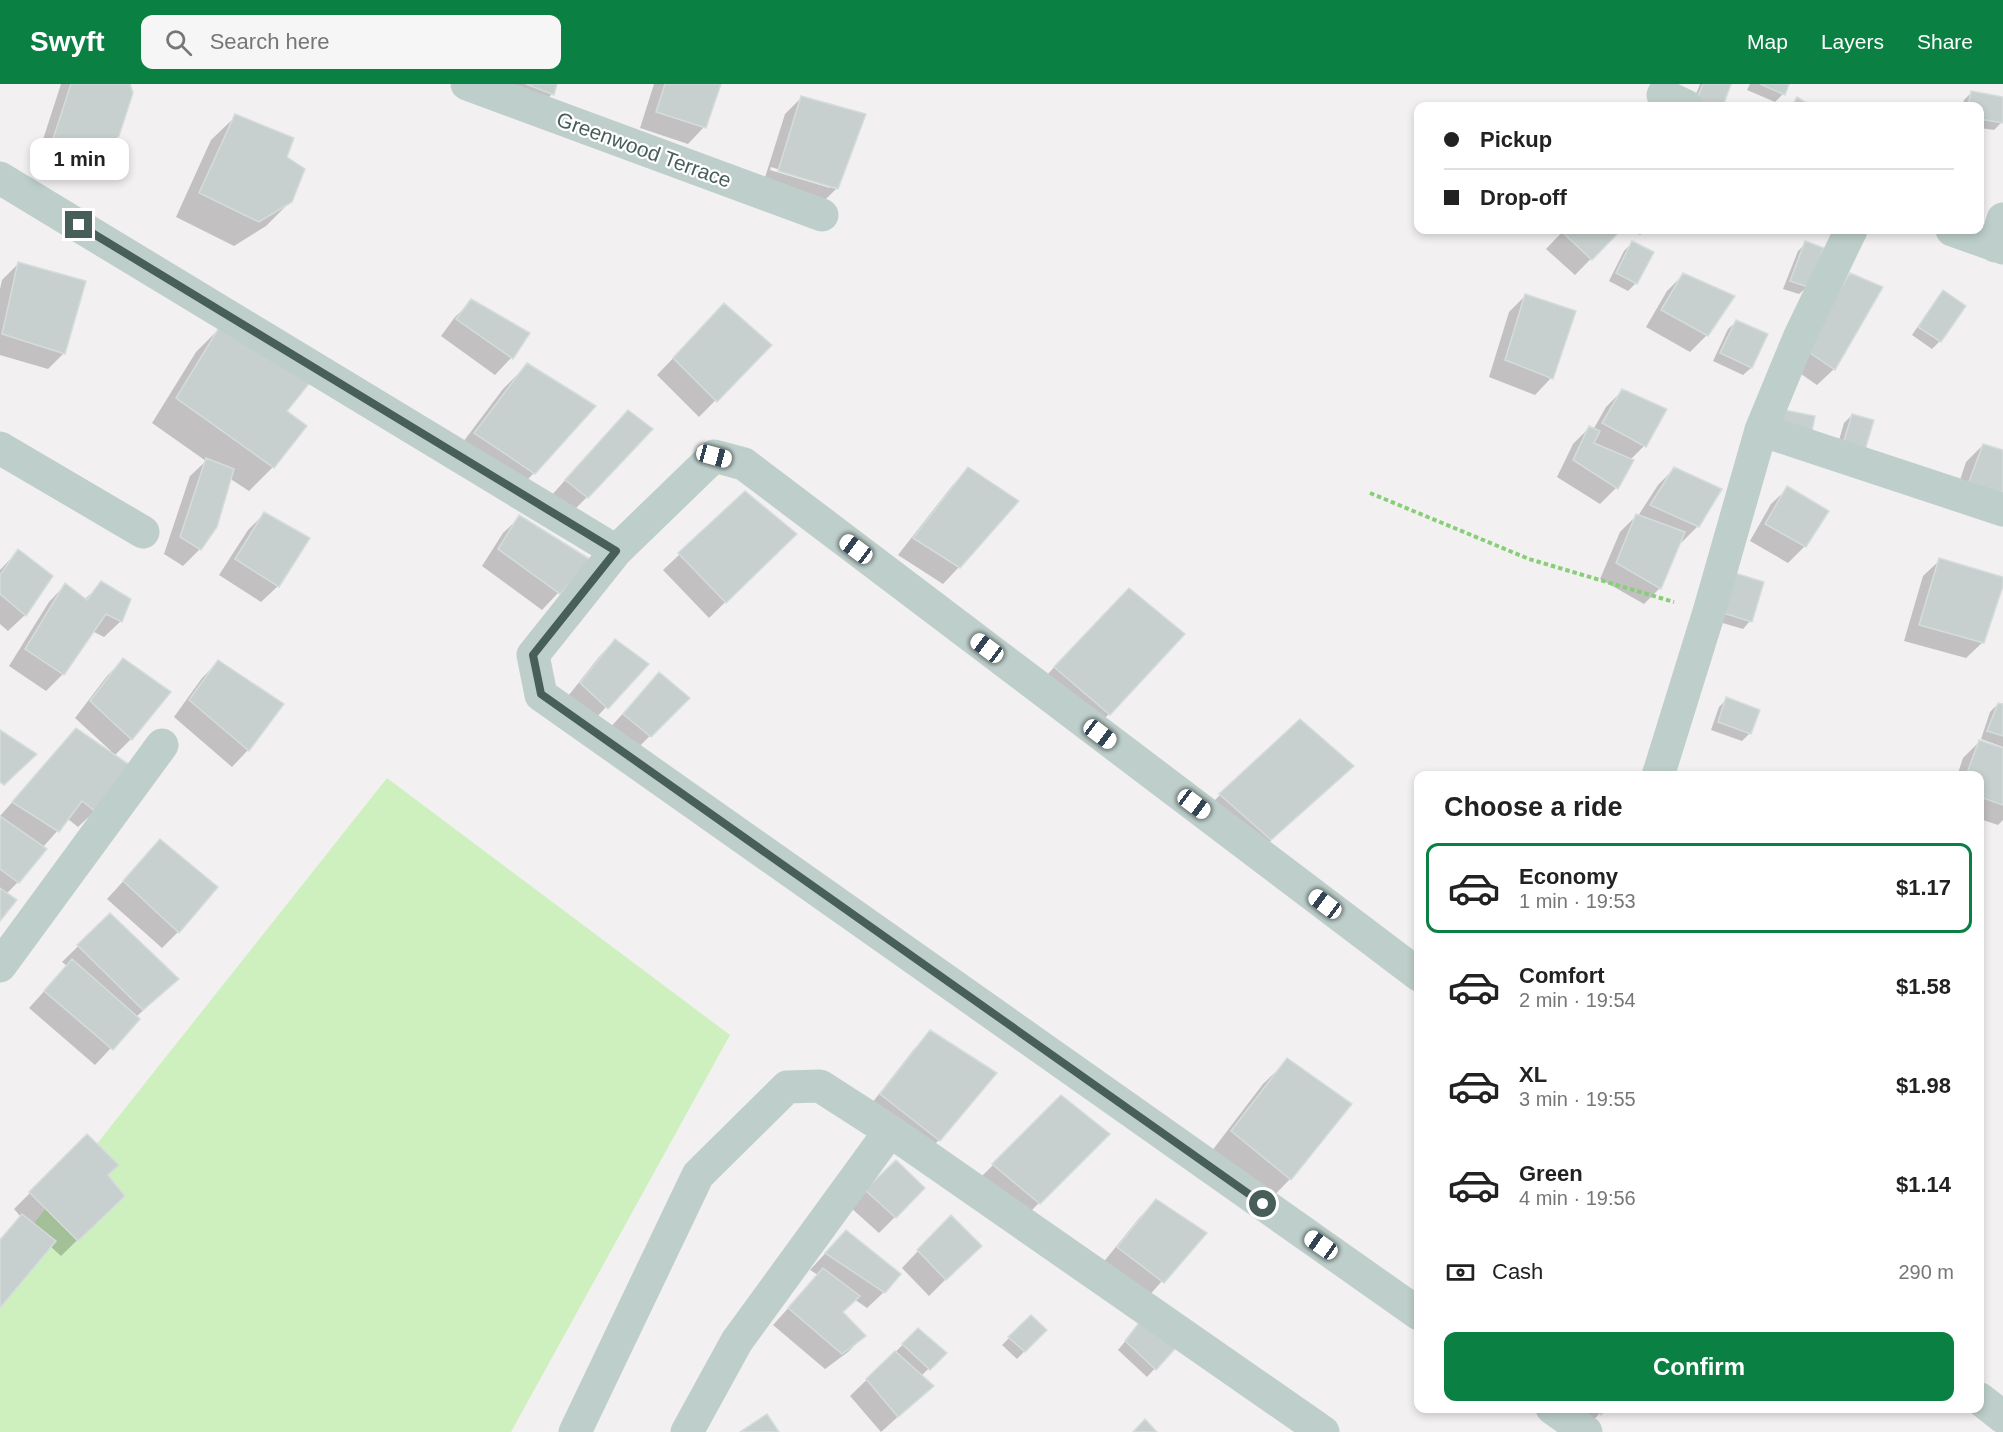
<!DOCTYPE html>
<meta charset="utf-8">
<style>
:root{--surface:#fff;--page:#f6f6f6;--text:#222;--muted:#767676;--line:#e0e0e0;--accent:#0b8043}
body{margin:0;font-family:Arial,sans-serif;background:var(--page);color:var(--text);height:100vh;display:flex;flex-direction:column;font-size:22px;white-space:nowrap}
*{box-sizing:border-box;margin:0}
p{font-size:20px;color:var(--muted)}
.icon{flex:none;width:33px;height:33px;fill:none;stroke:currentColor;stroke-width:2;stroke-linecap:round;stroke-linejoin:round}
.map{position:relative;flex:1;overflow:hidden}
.side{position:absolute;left:1414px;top:687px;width:570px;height:642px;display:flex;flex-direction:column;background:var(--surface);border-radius:12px;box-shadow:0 3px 9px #0003}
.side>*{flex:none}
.guide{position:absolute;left:1414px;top:18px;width:570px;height:132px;border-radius:12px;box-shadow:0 3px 9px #0003;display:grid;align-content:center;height:132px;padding:0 30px;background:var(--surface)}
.end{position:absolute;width:27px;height:27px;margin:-14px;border:8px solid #485e59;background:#fff;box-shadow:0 0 0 3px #fff}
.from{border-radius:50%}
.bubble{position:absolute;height:42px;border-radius:12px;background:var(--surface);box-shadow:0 3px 9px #0003;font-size:20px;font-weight:700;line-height:42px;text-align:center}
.car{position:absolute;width:18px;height:36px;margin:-18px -9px;border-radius:8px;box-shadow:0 0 4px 2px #0007;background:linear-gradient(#fff 24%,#345 0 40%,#fff 0 76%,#345 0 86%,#fff 0)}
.guide b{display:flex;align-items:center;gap:21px;height:57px;font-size:22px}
.guide b+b{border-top:2px solid var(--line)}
.guide i{width:15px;height:15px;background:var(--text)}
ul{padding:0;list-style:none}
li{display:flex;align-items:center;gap:18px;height:90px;margin:0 12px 9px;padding:0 18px;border:3px solid transparent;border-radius:12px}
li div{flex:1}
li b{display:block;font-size:22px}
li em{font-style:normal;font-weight:700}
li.on{border-color:var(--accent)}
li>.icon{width:54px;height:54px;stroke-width:1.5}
h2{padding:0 30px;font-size:27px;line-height:72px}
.pay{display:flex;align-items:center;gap:15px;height:66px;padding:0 30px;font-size:22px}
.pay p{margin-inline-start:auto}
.button{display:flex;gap:12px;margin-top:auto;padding:12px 30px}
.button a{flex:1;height:69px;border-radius:12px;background:var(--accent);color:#fff;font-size:24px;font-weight:700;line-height:69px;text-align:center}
header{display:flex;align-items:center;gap:36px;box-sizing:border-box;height:84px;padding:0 30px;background:var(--accent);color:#fff}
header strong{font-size:28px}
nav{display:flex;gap:33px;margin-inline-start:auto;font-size:21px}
.search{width:420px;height:54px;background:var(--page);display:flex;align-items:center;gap:15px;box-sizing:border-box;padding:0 21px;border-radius:12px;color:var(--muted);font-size:22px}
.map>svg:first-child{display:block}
.green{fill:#cef0bf}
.shadow{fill:#0003;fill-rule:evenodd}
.building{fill:#c7cfcf;stroke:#d4dcdc;stroke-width:1.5}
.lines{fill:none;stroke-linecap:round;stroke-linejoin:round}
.path{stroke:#86cf76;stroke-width:4;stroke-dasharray:4.5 3;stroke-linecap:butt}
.street{stroke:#becfcb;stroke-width:33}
.route{stroke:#485e59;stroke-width:8}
.labels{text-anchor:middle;stroke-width:4.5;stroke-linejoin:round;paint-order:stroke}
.street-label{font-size:21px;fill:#485e59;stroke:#fff}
</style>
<header>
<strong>Swyft</strong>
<div class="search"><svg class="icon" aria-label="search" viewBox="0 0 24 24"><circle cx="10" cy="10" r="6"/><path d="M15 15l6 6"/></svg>Search here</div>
<nav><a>Map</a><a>Layers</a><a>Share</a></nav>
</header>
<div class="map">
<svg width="2003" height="1348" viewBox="0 0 2003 1348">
<rect width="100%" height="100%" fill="#f3f0f2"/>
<path class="green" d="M387,694L730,951L511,1348H0V1182Z"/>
<path class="shadow" d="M61,0H128L100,68L73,94L36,77Z
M479,0H556L552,10L536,26Z
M654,0H719L704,43L688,60L640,44Z
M1700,0H1729L1721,22H1700L1692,20Z
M1750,0H1788L1783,10L1775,18L1747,6Z
M1972,8L2003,15L2002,38L1994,46L1980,44V22H1962L1964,16Z
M801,14L837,104L820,121L762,103L785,30ZM771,83L830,101V104L770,86Z
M236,32L285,73L291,117L266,142L234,162L176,133L211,56Z
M1564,146H1619L1575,191L1546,165Z
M1632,146H1645L1640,151Z
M1632,159L1636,199L1628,207L1609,197L1624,167Z
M1806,159L1807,203L1799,210L1783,205L1798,167Z
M19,179L64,269L48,285L0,271V205L2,196Z
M1850,190L1834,285L1817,301L1788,281L1834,207Z
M1683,191L1733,213L1707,251L1690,268L1646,243L1667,207Z
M1943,208L1940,257L1932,265L1912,251L1936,216Z
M1526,211L1551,294L1535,311L1489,293L1509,228Z
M472,217L528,250L511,274L495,291L441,252L455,233Z
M708,238L770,261L699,333L657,291Z
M1736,238L1766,251L1751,284L1743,291L1713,277L1728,245Z
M220,244L285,327L273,383L249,407L229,394L216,443L200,465L183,482L164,470L190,392L206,377L152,339L196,268Z
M527,281L534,389L510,413L451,374L503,305Z
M1622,307L1665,325L1644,362L1630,376L1616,404L1600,420L1557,393L1573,360L1589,344L1593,346L1606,323Z
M1852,331L1872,337L1833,377L1844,339Z
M612,344L587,413L571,429L550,413Z
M1983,361L2003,367L1952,420L1966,378Z
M968,385L959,483L943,500L898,471L952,402Z
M1674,385L1698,442L1681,459L1679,458L1660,504L1644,520L1600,495L1620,448L1636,432H1638L1658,401Z
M1788,404L1827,428L1805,462L1788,479L1750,457L1771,420Z
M745,409L795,450L709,534L663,486Z
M264,430L278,502L261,518L219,491L248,446Z
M520,433L589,476L542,526L482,482L503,449Z
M18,467L51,492L25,531L8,547L0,540V486Z
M1940,476L2003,495L1983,558L1966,574L1904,557L1923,492Z
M1728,498L1750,537L1743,545L1716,537Z
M102,499L121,537L104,553L92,547L63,590L46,607L9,582L49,518L65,501L84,516Z
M1104,530L1109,630L1084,654L1031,608Z
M615,556L647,580L590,640L565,616L599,573Z
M123,576L131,655L114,672L95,727L78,743L68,735L43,763L18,798L6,810L0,834V732L76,646L109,669L111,667L75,634L107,592Z
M218,578L282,620L248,666L232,683L174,633L202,594Z
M659,590L687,614L633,669L607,647Z
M1727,615L1750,649L1742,657L1711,646L1719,623Z
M1998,620L2003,622V663L1981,655L1990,628Z
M1979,658L2002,666L2003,663V736L1998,741L1980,735V692H1957L1963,674Z
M1351,682L1246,780L1196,735L1220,711Z
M160,757L216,803L178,848L162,864L107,815Z
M110,831L177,896L136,933L138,935L95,981L29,924L67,882L62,878Z
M931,948L939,1056L922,1072L865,1028L914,965Z
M1288,976L1350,1020L1290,1095L1266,1120L1208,1072L1263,1000Z
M1061,1013L1108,1050L1023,1135L977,1097Z
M87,1052L107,1092L123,1111L61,1172L50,1162L0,1221V1155L21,1133L14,1125Z
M896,1078L923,1105L879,1149L850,1123Z
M1156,1117L1205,1149L1146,1215L1102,1180L1140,1133Z
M935,1149L963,1178L929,1212L902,1184Z
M830,1164L884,1208L867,1224L854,1215L841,1229L864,1252L848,1268L825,1285L773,1241L818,1191L810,1186Z
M1145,1233L1179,1258L1147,1293L1118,1266Z
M918,1246L945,1269L921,1292L932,1302L881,1348L850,1312Z
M1045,1246L1017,1275L1002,1261L1009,1254Z
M1537,1324H1605L1582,1348Z"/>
<path class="building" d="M71,0H130L133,9L119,52L90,79L51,61Z
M526,0H557L554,11Z
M665,0H721L706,44L656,28Z
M1703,0H1731L1723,22H1694Z
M1760,0H1789L1785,11Z
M1971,7L2003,13V39L1980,35V22H1968Z
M801,12L866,30L838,105L778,87Z
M1797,13L1811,22H1792Z
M235,30L294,54L287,73L305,85L292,118L259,138L199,109Z
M1563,146H1621L1592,176L1561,147Z
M1632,157L1654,168L1637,200L1616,189Z
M1805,157L1824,164L1808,203L1790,197Z
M18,178L86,197L65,270L2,250Z
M1683,189L1735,212L1708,252L1661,226Z
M1850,189L1883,203L1835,286L1803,264Z
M1943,206L1966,222L1941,258L1918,243Z
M1525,210L1576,227L1553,295L1505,276Z
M471,215L530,249L513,275L456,235Z
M724,219L772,261L717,318L673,274Z
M1736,236L1768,250L1752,284L1720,269Z
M220,242L312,296L287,327L307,342L274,384L176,314Z
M527,279L596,322L535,390L474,349Z
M1622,305L1667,325L1646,363L1602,339Z
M1774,324L1815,332L1809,363L1768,355Z
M628,326L653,345L588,414L565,396Z
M1852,330L1874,336L1862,376L1840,370Z
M1589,342L1600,347L1594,359L1634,376L1618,405L1573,376Z
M1983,360L2003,366V415L1967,403Z
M206,374L234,385L217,443L201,466L180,453Z
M968,383L1019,417L960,484L913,454Z
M1674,383L1722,405L1699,443L1650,421Z
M1787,402L1829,427L1806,463L1765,440Z
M745,407L797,450L726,519L678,469Z
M264,428L310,454L279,503L235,475Z
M1636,430L1685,448L1661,505L1616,479Z
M519,431L591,476L560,510L498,465Z
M18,465L53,492L26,532L0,510V491Z
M1939,474L2003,493V502L1984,559L1919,541Z
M1735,489L1764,498L1752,538L1723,529Z
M101,497L131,515L122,538L106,530L64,591L25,565L65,499L87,516Z
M1129,504L1185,550L1110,631L1054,583Z
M615,555L649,580L608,625L580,599Z
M123,574L171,608L132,656L90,617Z
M218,576L284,620L249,667L189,616Z
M659,588L690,614L651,653L623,630Z
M1726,613L1760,626L1751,650L1718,638Z
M1998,619L2003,620V652L1987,647Z
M1300,635L1354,682L1271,756L1219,710Z
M76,644L134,684L96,728L82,717L59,748L12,718Z
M0,646L37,670L4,701L0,698Z
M1979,656L2003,664V721L1980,713V692H1966Z
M0,732L47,765L19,799L0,785Z
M160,755L218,803L179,849L123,797Z
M0,804L17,816L0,837Z
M110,829L179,895L143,926L77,861Z
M72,875L140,935L113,966L44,907Z
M930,946L997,989L940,1057L880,1010Z
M1287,974L1352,1020L1291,1096L1231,1047Z
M1061,1011L1110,1050L1040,1120L992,1080Z
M87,1050L119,1081L108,1091L125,1112L78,1157L29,1108Z
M896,1076L925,1104L896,1134L865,1106Z
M1156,1115L1207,1149L1164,1199L1117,1163Z
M22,1130L56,1157L0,1224V1156Z
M951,1131L982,1162L946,1196L917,1166Z
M846,1146L901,1190L885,1209L825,1169Z
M823,1184L860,1212L843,1228L866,1252L842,1270L788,1224Z
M1031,1231L1047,1246L1025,1268L1008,1253Z
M1145,1231L1181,1258L1156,1286L1125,1257Z
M918,1244L947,1269L930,1286L902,1260Z
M895,1267L934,1302L898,1333L866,1295Z
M1593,1324H1607L1601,1331Z
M767,1330L779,1348H740Z
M1145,1335L1157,1348H1133Z"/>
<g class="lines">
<path class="path" d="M1370,409L1529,475L1674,518"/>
<path class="street" d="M467,0L822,131
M1663,11L1686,22
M0,94L616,467
M1952,146L2003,164
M1995,162L2003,135
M1761,346L2003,426
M0,364L143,448
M1658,692L1709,528L1761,346L1799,254L1851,146
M0,882L162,661
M1419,891L744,380L714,372L616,467L533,571L541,611L1419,1230
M1980,1315L2003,1333
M1552,1324L1586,1348
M575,1348L698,1091L787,1003L820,1002L890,1047L1323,1348
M687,1348L737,1257L890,1047"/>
</g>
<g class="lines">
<path class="route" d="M79,141L616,467L533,571L541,610L1263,1120"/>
</g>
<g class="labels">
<g class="street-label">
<text transform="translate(644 66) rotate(20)" y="7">Greenwood Terrace</text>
</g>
</g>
</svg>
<i class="end from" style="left:1263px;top:1120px"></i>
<i class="end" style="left:79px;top:141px"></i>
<div class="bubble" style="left:30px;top:54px;width:99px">1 min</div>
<i class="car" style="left:714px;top:372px;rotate:105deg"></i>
<i class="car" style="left:856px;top:465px;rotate:307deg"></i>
<i class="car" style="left:987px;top:564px;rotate:307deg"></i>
<i class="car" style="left:1100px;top:650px;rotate:127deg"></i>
<i class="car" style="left:1194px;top:720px;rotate:127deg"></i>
<i class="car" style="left:1325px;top:820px;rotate:307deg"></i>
<i class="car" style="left:1321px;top:1161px;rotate:305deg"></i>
<div class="guide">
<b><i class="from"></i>Pickup</b>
<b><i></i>Drop-off</b>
</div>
<section class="side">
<h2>Choose a ride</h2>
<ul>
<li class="on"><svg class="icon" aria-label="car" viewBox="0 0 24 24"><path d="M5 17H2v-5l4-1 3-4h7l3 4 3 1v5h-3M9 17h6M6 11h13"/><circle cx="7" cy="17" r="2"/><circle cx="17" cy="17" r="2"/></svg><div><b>Economy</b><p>1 min · 19:53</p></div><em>$1.17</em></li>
<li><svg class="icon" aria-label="car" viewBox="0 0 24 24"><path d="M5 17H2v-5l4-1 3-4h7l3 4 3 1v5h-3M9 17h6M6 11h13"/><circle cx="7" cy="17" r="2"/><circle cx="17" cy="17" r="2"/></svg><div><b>Comfort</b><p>2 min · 19:54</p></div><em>$1.58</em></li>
<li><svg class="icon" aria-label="car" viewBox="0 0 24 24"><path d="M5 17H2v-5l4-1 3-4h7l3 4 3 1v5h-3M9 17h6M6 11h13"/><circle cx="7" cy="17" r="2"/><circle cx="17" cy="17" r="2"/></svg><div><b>XL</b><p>3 min · 19:55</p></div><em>$1.98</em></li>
<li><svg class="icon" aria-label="car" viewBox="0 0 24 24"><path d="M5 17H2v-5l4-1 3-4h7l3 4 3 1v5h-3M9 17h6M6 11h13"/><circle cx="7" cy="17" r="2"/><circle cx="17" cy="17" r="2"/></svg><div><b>Green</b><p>4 min · 19:56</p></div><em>$1.14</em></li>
</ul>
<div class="pay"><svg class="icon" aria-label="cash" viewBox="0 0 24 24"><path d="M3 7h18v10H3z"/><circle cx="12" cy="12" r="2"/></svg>Cash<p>290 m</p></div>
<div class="button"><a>Confirm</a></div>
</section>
</div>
